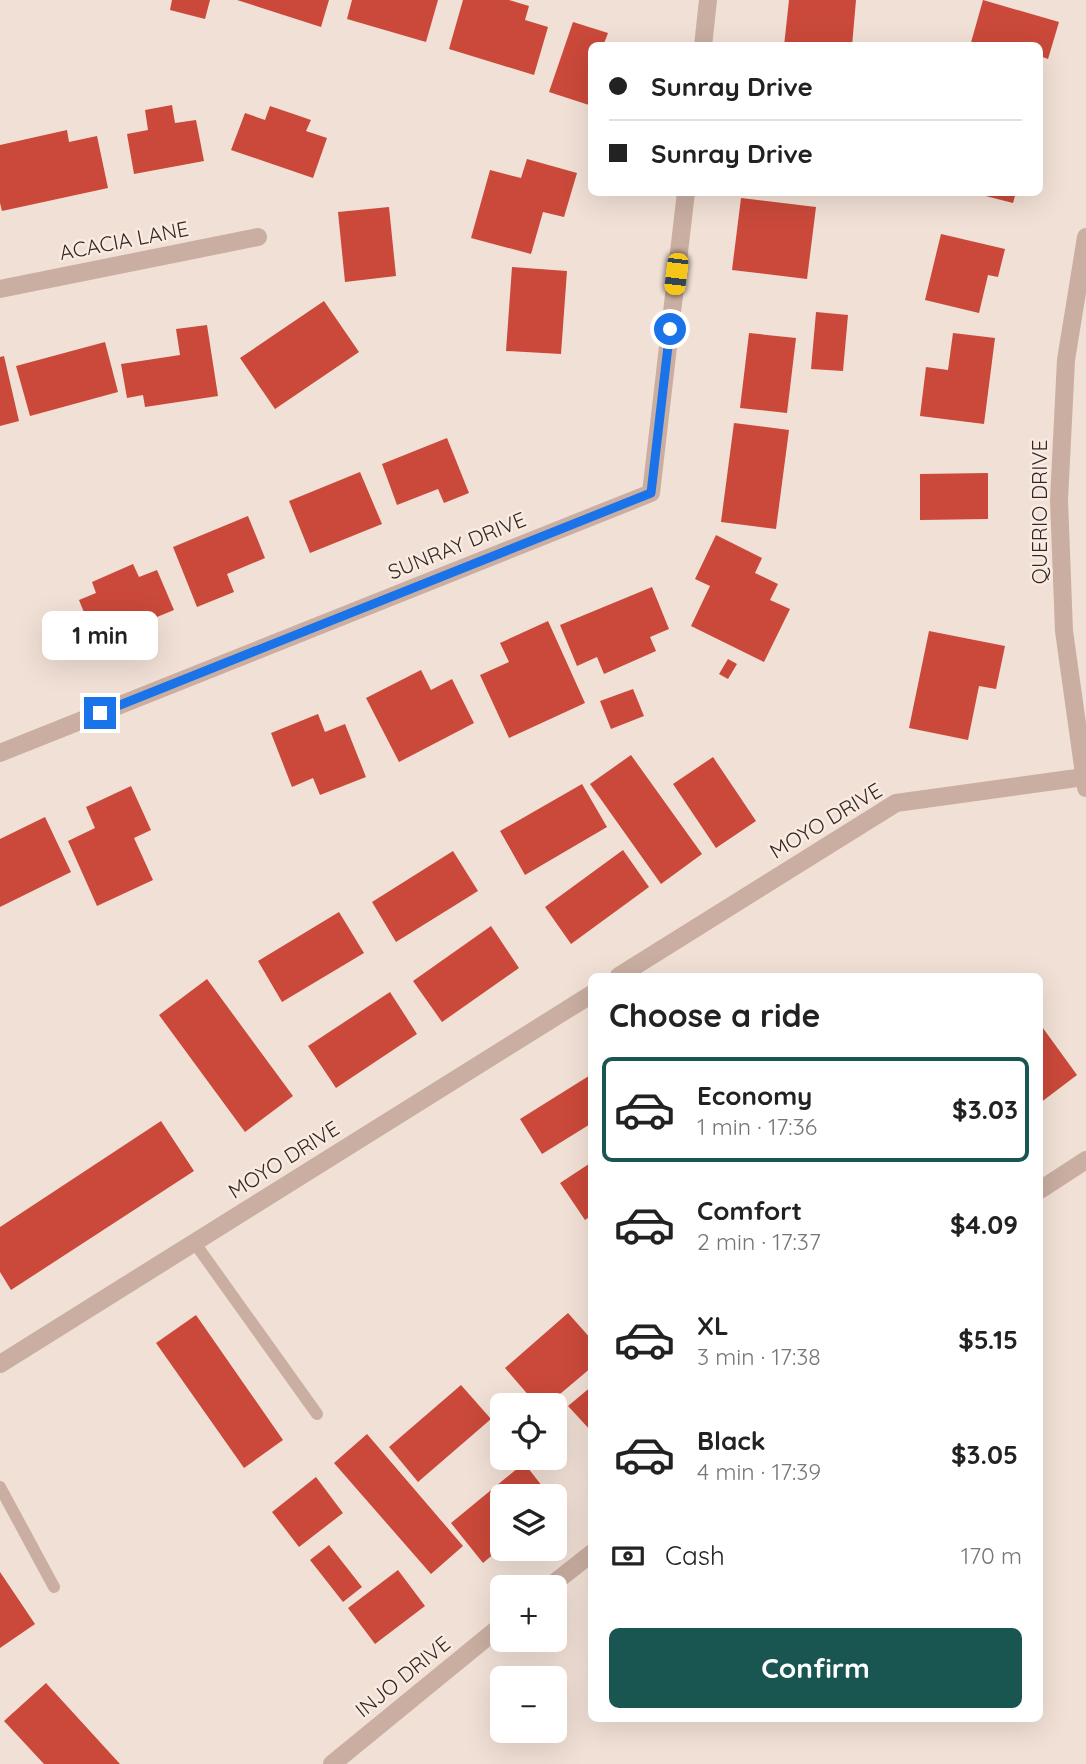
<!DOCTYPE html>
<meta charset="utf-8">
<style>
:root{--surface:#fff;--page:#f6f6f6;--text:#222;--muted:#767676;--line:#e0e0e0;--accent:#195551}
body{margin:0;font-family:Quicksand,sans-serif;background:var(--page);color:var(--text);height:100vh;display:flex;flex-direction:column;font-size:26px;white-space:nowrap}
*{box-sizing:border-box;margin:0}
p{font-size:23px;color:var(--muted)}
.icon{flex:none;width:38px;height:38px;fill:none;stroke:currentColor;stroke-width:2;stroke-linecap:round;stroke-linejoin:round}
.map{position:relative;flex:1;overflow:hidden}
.drawer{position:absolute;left:588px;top:973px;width:455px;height:749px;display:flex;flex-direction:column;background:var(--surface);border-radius:10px;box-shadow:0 7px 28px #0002}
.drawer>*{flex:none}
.banner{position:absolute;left:588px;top:42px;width:455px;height:154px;border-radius:10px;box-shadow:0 7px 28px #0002;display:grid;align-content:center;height:154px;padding:0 21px;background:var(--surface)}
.controls{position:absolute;left:490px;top:1393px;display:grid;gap:14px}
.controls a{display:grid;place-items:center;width:77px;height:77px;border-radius:10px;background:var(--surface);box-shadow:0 7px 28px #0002;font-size:35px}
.end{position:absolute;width:32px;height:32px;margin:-16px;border:9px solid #1a73e8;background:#fff;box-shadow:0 0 0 4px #fff}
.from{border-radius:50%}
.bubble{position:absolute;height:49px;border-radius:10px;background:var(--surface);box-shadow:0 7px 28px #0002;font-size:23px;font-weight:700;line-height:49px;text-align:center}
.car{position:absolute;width:21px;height:42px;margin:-21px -10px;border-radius:9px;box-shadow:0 0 5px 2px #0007;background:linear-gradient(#f5c518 24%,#345 0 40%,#f5c518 0 76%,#345 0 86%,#f5c518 0)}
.banner b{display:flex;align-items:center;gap:24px;height:66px;font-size:26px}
.banner b+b{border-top:2px solid var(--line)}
.banner i{width:18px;height:18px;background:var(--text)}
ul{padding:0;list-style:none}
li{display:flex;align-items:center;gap:21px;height:105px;margin:0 14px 10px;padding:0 7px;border:4px solid transparent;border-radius:10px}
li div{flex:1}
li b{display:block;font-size:26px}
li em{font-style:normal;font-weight:700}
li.on{border-color:var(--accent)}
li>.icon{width:63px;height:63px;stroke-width:1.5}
h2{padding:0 21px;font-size:32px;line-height:84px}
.pay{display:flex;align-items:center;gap:18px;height:77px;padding:0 21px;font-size:26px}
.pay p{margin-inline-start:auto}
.primary-button{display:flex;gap:14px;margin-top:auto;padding:14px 21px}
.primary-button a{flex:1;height:80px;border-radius:10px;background:var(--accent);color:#fff;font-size:28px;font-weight:700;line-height:80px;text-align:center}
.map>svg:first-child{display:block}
.building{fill:#ca493a}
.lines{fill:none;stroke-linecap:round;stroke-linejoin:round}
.service{stroke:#c9aea1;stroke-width:12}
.minor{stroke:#c9aea1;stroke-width:18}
.route{stroke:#1a73e8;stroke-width:9}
.labels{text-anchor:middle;stroke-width:5;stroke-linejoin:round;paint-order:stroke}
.street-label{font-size:21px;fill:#332724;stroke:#f9ebe1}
</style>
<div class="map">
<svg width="1086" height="1764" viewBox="0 0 1086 1764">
<rect width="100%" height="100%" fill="#f1e0d5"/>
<path class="building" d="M172,0H210L205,19L170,10Z
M237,0H329L321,27Z
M352,0H438L426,42L347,19Z
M463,0H509L529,6L525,20L548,27L534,75L449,49Z
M789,0H856L852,46H784Z
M983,0L1059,22L1048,59L1040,56V46H970Z
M573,22L608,33L603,46H592V106L549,92Z
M172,105L175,123L196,120L204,161L134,174L127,134L148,130L145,110Z
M270,106L311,120L306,131L327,138L313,178L231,150L245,113L265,120Z
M67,130L69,142L97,136L108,188L2,211L0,203V145Z
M527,159L577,173L564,217L543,212L531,254L471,238L490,170L521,178Z
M970,192H1016L1013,203Z
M741,198L816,207L807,279L732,270Z
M389,207L396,276L345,282L338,212Z
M941,234L1005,249L998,277L988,275L979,313L925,300Z
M512,267L567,271L561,354L506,351Z
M324,301L359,352L275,409L240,358Z
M816,312L848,315L843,371L811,369Z
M207,325L218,396L145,407L143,395L127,398L121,364L180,355L176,329Z
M749,333L796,338L787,413L740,408Z
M953,333L995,338L984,424L920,416L926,367L948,370Z
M105,342L118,392L30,416L16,366Z
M4,356L19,421L0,426V357Z
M734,423L789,430L776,529L721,522Z
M447,438L469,493L444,503L438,489L397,505L382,464Z
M360,472L382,524L310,553L289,501Z
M988,473V519L920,520V474Z
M248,516L265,558L227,574L234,592L197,607L173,547Z
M716,535L762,558L755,573L778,584L770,600L790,609L764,662L691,626L710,586L695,579Z
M133,564L139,577L157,570L174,610L96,642L79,600L96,593L92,582Z
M652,587L669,629L650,637L656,651L604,674L597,657L577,666L560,625Z
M548,621L585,703L509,738L480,675L509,662L500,643Z
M929,631L1005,646L996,689L979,686L968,740L909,728Z
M728,659L737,664L728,679L719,674Z
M421,670L431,690L452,679L474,723L399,762L366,698Z
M633,689L644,716L611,729L600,701Z
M318,714L325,732L345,724L366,777L320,795L313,778L292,787L271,733Z
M631,755L702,854L661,884L590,784Z
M713,757L756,821L716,848L673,784Z
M582,784L607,827L525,875L500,831Z
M131,786L151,830L134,838L153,880L97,906L68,841L95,828L86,807Z
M45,817L71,872L0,907V839Z
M623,850L649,887L571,944L545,907Z
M453,851L478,891L396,942L372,902Z
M339,912L364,953L282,1002L258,961Z
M491,926L519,968L442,1022L413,981Z
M207,979L293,1096L245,1132L159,1015Z
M390,992L417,1034L336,1088L308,1046Z
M1040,1024L1077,1075L1040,1103Z
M592,1074V1123L542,1154L520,1119Z
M161,1121L194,1171L11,1290L0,1272V1227Z
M592,1162V1215L585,1220L560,1183Z
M568,1313L592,1340V1367L547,1405H537L505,1368Z
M196,1315L283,1440L244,1468L156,1343Z
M461,1385L491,1419L418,1482L389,1447Z
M592,1386V1432L568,1406Z
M367,1434L463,1546L431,1574L334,1463Z
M524,1463L550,1496H502V1547L483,1563L451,1523Z
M316,1477L343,1513L299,1547L272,1512Z
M329,1545L362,1587L343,1602L310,1560Z
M398,1570L425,1606L375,1644L348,1608Z
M0,1572L35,1624L0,1648Z
M46,1683L120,1764H44L4,1721Z"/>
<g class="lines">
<path class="service" d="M194,1242L317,1414
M0,1487L54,1587"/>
<path class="minor" d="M703,46L708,0
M1086,237L1066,360L1059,500L1064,631L1086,788
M0,289L258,237
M0,753L651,493L686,192
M619,976L896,803L1084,777
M1040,1190L1086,1160
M0,1364L592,994
M549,1587L592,1553
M332,1764L502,1625"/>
</g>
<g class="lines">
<path class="route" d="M100,713L651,493L670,329"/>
</g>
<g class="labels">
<g class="street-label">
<text transform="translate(124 241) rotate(-11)" y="7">ACACIA LANE</text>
<text transform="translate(1040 512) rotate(-90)" y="7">QUERIO DRIVE</text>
<text transform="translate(457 546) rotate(-22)" y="7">SUNRAY DRIVE</text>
<text transform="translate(826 821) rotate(-31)" y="7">MOYO DRIVE</text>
<text transform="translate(284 1160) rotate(-32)" y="7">MOYO DRIVE</text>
<text transform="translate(403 1677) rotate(-39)" y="7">INJO DRIVE</text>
</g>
</g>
</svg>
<div class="controls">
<a><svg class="icon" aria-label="locate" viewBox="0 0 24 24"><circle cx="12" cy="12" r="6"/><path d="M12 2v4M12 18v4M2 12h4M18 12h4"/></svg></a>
<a><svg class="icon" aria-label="layers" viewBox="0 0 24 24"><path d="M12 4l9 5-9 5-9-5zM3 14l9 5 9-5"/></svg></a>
<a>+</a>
<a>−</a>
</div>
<i class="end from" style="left:670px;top:329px"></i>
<i class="end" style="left:100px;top:713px"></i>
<div class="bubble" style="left:42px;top:611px;width:116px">1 min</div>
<i class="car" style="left:676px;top:274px;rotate:187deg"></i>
<div class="banner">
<b><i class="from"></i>Sunray Drive</b>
<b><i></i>Sunray Drive</b>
</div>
<section class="drawer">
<h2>Choose a ride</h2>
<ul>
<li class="on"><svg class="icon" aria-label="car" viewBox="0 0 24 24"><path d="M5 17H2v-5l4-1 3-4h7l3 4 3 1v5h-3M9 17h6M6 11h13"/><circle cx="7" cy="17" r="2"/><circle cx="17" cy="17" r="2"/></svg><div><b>Economy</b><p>1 min · 17:36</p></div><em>$3.03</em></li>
<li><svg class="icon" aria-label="car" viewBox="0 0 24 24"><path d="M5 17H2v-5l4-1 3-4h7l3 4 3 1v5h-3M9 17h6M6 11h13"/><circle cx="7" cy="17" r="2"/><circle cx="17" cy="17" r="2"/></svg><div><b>Comfort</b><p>2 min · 17:37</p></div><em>$4.09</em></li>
<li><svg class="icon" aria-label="car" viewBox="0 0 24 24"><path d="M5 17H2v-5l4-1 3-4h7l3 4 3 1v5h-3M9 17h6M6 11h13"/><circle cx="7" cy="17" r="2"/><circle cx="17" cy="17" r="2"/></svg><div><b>XL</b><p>3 min · 17:38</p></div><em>$5.15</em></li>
<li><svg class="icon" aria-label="car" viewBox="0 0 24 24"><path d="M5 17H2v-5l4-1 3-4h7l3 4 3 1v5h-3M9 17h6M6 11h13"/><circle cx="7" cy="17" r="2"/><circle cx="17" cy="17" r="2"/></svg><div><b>Black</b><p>4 min · 17:39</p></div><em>$3.05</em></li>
</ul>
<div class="pay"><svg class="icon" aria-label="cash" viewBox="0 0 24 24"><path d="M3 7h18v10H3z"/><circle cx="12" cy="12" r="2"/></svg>Cash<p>170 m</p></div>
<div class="primary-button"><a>Confirm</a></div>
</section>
</div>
